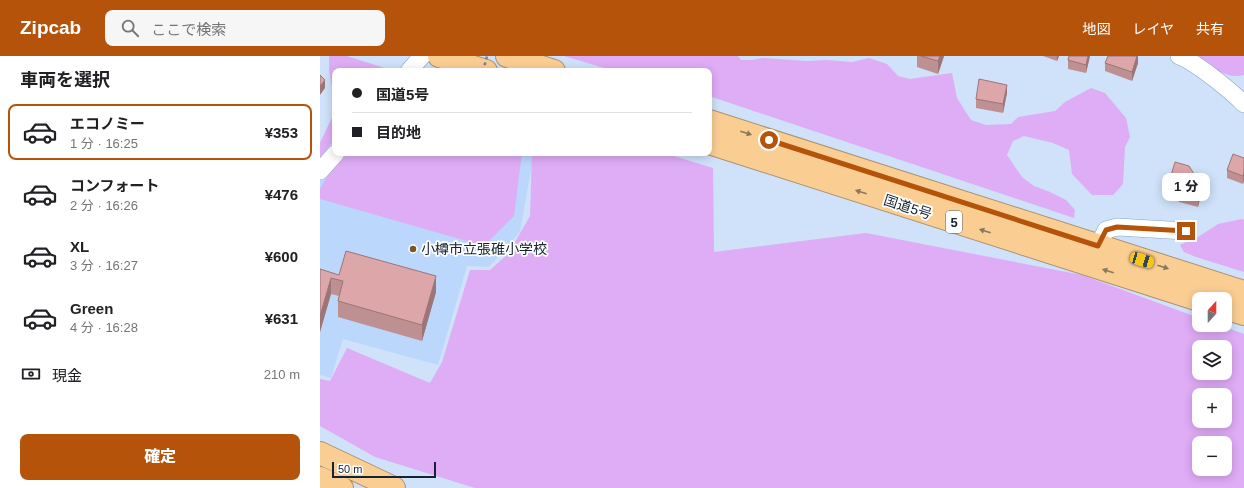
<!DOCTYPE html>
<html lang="ja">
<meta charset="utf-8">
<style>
:root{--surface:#fff;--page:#f6f6f6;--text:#202124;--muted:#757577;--line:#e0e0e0;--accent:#b45309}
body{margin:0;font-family:Helvetica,"Noto Sans JP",sans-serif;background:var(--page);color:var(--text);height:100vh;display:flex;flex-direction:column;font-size:15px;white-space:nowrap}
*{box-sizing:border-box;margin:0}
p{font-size:13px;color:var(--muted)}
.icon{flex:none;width:22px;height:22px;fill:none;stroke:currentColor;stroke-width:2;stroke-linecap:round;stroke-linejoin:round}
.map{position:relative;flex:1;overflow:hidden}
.sheet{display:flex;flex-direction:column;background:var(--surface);width:320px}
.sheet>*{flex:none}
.hud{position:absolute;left:12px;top:12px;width:380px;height:88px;border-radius:8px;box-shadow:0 2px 10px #0003;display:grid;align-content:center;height:88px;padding:0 20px;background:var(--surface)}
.needle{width:26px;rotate:21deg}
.tools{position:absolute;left:872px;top:236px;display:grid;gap:8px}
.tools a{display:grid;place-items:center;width:40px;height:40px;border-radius:8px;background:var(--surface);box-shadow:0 2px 10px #0003;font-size:20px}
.scale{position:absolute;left:12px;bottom:10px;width:104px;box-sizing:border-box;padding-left:4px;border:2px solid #172331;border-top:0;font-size:11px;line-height:14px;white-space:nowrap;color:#172331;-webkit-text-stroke:3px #fff;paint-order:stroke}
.end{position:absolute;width:18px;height:18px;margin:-9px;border:5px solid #b45309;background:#fff;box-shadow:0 0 0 2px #fff}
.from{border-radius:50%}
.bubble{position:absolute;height:28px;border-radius:8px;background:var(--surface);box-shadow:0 2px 10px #0003;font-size:13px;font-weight:800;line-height:28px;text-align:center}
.car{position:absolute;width:12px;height:24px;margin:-12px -6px;border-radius:5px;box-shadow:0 0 3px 1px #0007;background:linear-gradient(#f5c518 24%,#345 0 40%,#f5c518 0 76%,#345 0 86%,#f5c518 0)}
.hud b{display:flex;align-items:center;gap:14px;height:38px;font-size:15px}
.hud b+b{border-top:1px solid var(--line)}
.hud i{width:10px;height:10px;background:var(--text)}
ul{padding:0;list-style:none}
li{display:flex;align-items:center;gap:12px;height:56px;margin:0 8px 6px;padding:0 12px;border:2px solid transparent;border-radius:8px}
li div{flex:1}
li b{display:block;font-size:15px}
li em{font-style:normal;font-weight:800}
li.selected{border-color:var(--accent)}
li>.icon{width:36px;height:36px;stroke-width:1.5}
h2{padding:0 20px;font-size:18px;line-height:48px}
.pay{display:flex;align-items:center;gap:10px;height:44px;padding:0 20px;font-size:15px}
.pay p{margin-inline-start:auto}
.primary-button{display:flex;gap:8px;margin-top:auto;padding:8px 20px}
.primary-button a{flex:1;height:46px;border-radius:8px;background:var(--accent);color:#fff;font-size:16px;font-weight:800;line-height:46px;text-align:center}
header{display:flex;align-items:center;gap:24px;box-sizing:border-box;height:56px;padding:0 20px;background:var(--accent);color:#fff}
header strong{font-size:19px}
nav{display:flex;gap:22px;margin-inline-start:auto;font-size:14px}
.search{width:280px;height:36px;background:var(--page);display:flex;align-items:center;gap:10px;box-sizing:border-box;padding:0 14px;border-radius:8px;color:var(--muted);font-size:15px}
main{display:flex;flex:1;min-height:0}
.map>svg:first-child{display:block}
.built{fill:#bbd8fc}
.green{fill:#dfacf6;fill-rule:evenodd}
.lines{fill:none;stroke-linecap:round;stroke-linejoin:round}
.minor-casing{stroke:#86a3c8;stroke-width:18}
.highway-casing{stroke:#ab9271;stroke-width:24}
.minor{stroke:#fff;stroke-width:17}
.highway{stroke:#face93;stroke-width:22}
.path-bridge{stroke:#758598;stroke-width:2.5;stroke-dasharray:3 3;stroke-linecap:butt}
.wall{fill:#be9092}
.shaded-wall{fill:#9b7577}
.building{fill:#dda7aa;stroke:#9b7577}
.oneway{fill:#887862}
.route{stroke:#b45309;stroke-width:5}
.poi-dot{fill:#75572b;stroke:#fff;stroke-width:1.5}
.labels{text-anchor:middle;stroke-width:3.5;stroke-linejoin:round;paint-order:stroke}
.shield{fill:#fff;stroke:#5d656f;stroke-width:1}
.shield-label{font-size:13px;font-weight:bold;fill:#172331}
.street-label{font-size:14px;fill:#172331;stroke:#fff}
.poi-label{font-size:14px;fill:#172331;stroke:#fff;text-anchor:start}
</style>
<header>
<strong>Zipcab</strong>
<div class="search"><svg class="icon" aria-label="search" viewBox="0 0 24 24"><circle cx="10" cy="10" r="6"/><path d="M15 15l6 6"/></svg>ここで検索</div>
<nav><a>地図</a><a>レイヤ</a><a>共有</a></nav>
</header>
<main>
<section class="sheet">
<h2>車両を選択</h2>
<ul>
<li class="selected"><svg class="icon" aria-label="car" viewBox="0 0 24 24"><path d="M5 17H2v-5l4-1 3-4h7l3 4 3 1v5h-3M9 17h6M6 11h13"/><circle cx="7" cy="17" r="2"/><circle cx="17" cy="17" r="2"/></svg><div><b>エコノミー</b><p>1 分 · 16:25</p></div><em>¥353</em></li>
<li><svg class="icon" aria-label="car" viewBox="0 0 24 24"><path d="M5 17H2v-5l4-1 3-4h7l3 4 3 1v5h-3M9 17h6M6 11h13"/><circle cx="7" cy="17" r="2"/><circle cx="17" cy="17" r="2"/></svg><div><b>コンフォート</b><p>2 分 · 16:26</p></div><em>¥476</em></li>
<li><svg class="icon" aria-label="car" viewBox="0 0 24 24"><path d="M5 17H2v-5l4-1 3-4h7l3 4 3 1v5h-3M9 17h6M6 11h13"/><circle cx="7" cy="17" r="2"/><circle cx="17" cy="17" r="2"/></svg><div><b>XL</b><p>3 分 · 16:27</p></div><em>¥600</em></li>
<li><svg class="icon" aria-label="car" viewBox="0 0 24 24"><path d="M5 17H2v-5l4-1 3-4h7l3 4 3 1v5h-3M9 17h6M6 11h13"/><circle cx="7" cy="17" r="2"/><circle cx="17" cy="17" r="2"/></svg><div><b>Green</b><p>4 分 · 16:28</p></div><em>¥631</em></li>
</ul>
<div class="pay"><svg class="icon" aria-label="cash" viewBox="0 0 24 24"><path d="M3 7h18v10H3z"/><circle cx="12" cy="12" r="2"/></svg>現金<p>210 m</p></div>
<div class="primary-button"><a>確定</a></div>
</section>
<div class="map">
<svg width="924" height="432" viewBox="0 0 924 432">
<rect width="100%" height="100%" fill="#cfe2fa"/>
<path class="built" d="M15,88V97H214L200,176L169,211L147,210L118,309L23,283L11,322L0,319V105Z"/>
<path class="green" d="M9,0H27L71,14L70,15H15V51L9,13Z
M244,0H418L421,4H432L443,2L487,5L507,4L532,6L549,2L567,8L578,20L590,23L632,17L637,42L651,64L666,69L691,68L698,61L735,55L745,46L771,32L785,37L806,62L810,81L805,91L803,128L793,139H772L752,118L749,94L733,87L704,80L693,85L687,99L702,121L714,130L730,136L746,144L755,154L754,162L389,40V15H294Z
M880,0H924V19C907,24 893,11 879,2Z
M15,55V83L0,102V87Z
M20,97H202L194,160L164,190L0,143V133Z
M212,97H344L393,112L394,196L546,177L762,219L879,262V269H899L924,278V432H155L55,401L0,370V323L10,325L27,292L110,327L122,306L150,214H170L188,198L210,160ZM879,291H905V317H879ZM879,339H905V365H879ZM879,387H905V413H879Z
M922,163L924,164V216L876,201L864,196L860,189L878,181L898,168Z"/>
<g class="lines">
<g class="minor-casing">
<path id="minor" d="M859,0C876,6 911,35 924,48
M89,15L102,0
M0,115L16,97
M778,190L786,174L797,171L866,175"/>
</g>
<g class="highway-casing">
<path id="highway" d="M119,0L166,15
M187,0L234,15
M389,65L924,236
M389,87L879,244
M905,252L924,258
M0,397L74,432
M0,422L22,432"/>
</g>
<use href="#minor" class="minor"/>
<use href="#highway" class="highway"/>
<path class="path-bridge" d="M163,15L167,0"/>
</g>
<path class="wall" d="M597,0H624L618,18L597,11Z
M723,0H739L737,5Z
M749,0H770L766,17L748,13V4Z
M818,0V7L812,25L785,15V7Z
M687,37L683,57L656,52V43Z
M924,102L923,128L907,122V114Z
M850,123L881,138L878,151L859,146L850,131Z
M0,213L19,219L116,236L102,285L18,261V245L19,240L11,238L0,276Z"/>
<path class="shaded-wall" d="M620,0H624L618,18V5Z
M737,0H739L737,5Z
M768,0H770L766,17V9Z
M817,0H818V7L812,25V16Z
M5,24V32L0,39V30Z
M687,29V37L683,57V48Z
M924,116V125L923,128V120Z
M881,129V138L878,151V142Z
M116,220V236L102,285V269Z
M11,222V238L0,276V260Z"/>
<path class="building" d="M601,0H620L618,5Z
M749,0H768L766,9L748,4Z
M788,0H817L812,16L785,7Z
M0,19L5,24L0,30Z
M659,23L687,29L683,48L656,43Z
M913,98L924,102V116L923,120L907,114Z
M855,106L869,110L881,129L878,142L859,137L850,123Z
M26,195L116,220L102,269L18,245L23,225L11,222L0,260V213L19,219Z"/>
<defs><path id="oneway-solid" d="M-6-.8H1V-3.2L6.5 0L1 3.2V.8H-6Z"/></defs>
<g class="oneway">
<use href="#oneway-solid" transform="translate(426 77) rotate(18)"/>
<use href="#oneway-solid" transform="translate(541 136) rotate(-162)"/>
<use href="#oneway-solid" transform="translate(665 175) rotate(-162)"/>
<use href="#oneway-solid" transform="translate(843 211) rotate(18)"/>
<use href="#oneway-solid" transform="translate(788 215) rotate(-162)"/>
</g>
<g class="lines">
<path class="route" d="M449,84L778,190L786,174L797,171L866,175"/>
</g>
<circle class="poi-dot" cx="93" cy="193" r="4"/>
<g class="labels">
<rect class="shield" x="626" y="155" width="16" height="22" rx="3"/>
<g class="shield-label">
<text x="634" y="171">5</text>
</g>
<g class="street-label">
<text transform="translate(588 151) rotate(18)" y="5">国道5号</text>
</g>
<g class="poi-label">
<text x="101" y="198">小樽市立張碓小学校</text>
</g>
</g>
</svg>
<div class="tools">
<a><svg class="needle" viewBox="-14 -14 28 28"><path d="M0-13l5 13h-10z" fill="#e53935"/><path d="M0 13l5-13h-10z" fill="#757577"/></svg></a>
<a><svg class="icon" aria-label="layers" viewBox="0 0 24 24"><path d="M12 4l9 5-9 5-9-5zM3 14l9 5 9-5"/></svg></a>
<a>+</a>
<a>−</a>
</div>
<div class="scale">50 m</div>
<i class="end from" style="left:449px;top:84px"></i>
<i class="end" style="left:866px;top:175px"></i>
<div class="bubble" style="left:842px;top:117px;width:48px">1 分</div>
<i class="car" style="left:822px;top:204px;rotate:107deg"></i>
<div class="hud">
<b><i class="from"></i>国道5号</b>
<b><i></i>目的地</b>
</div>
</div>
</main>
